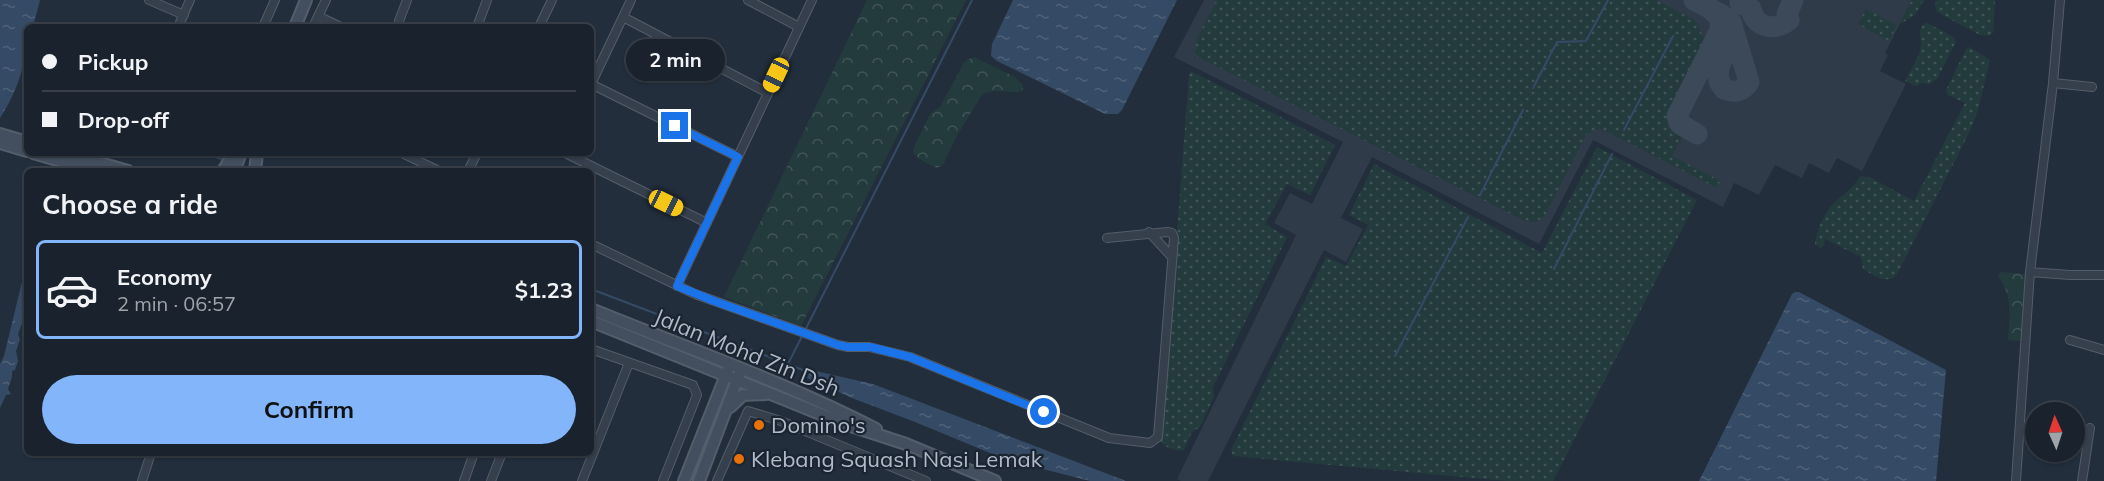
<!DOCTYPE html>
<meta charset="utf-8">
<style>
:root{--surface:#1a222d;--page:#232a35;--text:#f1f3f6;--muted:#9fa4aa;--line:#383f49;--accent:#83b5fb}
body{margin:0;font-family:Mulish,sans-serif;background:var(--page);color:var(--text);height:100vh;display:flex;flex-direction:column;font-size:22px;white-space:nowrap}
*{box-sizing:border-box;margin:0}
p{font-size:20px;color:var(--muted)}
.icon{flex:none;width:33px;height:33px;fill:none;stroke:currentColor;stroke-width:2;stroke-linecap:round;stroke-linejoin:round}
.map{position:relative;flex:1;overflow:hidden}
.sheet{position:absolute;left:24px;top:168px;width:570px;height:288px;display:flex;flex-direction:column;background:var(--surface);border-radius:9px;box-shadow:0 2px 4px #0004,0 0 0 2px var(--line)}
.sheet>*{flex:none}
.guide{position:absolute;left:24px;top:24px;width:570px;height:132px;border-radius:9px;box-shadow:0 2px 4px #0004,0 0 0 2px var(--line);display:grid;align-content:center;height:132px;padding:0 18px;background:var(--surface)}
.needle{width:39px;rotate:357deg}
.buttons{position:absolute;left:2025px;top:402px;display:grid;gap:12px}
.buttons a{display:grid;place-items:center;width:60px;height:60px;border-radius:50%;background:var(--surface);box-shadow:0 2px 4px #0004,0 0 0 2px var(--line);font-size:30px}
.end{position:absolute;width:27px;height:27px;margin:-14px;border:8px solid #1a73e8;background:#fff;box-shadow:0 0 0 3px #fff}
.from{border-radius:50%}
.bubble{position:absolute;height:42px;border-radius:21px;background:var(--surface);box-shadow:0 2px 4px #0004,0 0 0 2px var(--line);font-size:20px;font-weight:700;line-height:42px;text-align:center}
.car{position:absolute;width:18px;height:36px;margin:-18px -9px;border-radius:8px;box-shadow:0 0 4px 2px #0007;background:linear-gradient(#f5c518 24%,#345 0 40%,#f5c518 0 76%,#345 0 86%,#f5c518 0)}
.guide b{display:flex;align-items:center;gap:21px;height:57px;font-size:22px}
.guide b+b{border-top:2px solid var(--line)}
.guide i{width:15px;height:15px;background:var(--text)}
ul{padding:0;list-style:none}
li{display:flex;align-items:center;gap:18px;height:99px;margin:0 12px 9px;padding:0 6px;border:3px solid transparent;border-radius:9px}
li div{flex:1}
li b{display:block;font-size:22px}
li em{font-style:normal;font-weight:700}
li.active{border-color:var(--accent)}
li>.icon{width:54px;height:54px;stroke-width:1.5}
h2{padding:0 18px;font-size:27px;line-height:72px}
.cta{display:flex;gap:12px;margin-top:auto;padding:12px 18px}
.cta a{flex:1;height:69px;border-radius:36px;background:var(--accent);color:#111;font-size:24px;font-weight:700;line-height:69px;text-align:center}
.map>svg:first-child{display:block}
.airport{fill:#303b49}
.grass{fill:url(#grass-dots)}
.forest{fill:url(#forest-crowns)}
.water{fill:url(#water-ripples)}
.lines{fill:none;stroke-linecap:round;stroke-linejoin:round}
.stream{stroke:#354a64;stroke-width:2}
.taxiway{stroke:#3c4958;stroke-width:21}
.street-casing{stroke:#545d6a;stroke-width:10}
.secondary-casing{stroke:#545d6a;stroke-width:14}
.street{stroke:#363f4c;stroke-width:8}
.secondary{stroke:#434f5f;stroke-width:10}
.route{stroke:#1a73e8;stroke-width:8}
.food-dot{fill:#e8710a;stroke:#1b2531;stroke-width:2}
.labels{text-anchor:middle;stroke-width:4.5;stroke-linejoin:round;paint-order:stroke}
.street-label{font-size:22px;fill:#b1bac8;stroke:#1b2531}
.poi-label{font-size:22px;fill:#b1bac8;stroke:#1b2531;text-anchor:start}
</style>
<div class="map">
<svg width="2104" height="481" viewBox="0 0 2104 481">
<defs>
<pattern id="grass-dots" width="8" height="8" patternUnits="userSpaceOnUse" patternTransform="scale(1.5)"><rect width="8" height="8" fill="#243b3d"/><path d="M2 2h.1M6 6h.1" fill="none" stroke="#415558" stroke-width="1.8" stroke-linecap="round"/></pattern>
<pattern id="forest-crowns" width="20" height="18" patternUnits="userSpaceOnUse" patternTransform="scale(1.5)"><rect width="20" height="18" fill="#243b3d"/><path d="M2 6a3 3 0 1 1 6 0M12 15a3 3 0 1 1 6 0" fill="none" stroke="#415558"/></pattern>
<pattern id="water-ripples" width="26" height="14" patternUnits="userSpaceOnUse" patternTransform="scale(1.5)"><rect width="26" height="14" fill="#354a64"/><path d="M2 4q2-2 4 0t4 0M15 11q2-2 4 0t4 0" fill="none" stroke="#506279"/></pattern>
</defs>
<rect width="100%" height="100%" fill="#222e3c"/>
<path class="airport" d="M1204,0H1912L1885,53L1888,55L1880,71L1906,84L1862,171L1837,158L1829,173L1809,163L1802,178L1775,165L1759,195L1734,183L1723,207L1593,140L1539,244L1372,157L1341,218L1363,229L1346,262L1324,250L1208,481H1181L1177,479L1296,235L1274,223L1290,193L1312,204L1343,142L1174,57Z"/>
<path class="grass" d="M1217,0H1656L1695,20L1706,43C1694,65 1667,103 1668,127L1682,137L1672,156L1721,181L1715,187L1601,129L1594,130L1586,135L1545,216L1535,222L1525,221L1198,57L1195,53L1197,38Z
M1912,0H1924L1914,16L1900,24Z
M1937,0H1995L1993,33L1988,36L1980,35L1937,12L1935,5Z
M1866,9L1897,25L1889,41L1858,24Z
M1927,23L1954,37L1956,42L1937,79L1930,84L1922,83L1916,86L1905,81L1919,55L1921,45L1920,30L1923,24Z
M1970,47L1990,60L1978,110L1970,131L1896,276C1885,284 1873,275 1863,269L1861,257L1825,239L1824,246L1820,248L1815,244C1816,232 1824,213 1833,204C1843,194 1853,189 1860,176L1871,178L1914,201L1965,103L1948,95L1946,90L1966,49Z
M1191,71L1335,145L1310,195L1287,184L1265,224L1287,237L1213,387L1214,397L1200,427L1192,432L1184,450C1177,451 1165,448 1161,442L1189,75Z
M1597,147L1697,200L1553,481H1507L1233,456L1231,450L1326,257L1346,266L1368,225L1349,215L1374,164L1542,253Z"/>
<path class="forest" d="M867,0H966L801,326L724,297Z
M974,57L1015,77L1023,85V90C1011,97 995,85 981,96L955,139L943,165L937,168L919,159L913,152L915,145L930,114L940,107L965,61Z
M2000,272L2025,274L2021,341L2008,340C2010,316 2013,296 1998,276Z"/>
<path class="water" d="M0,0H40L33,27H27C27,63 19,88 0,118Z
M1013,0H1177L1122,110L1118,114H1105L997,61L991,56L992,44Z
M27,261V310L18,334L20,339L16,351L18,361L15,370L12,371V377L8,389L11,394L6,395L0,408V364L4,356Z
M1795,292H1799L1946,370L1936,481H1699L1792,294Z
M811,370L873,384L1126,481H1090L1007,460L915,422L852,398L807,378Z"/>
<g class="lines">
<path class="stream" d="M1533,88L1557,42L1586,41L1608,0
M1624,130L1673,36
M204,153L221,159
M1480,195L1523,110
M1554,269L1612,154
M591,289L788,364L972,0
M1395,356L1468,217
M788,364L810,373"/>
<path class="taxiway" d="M1694,0L1722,15L1731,22L1749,82C1743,92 1734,93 1724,89C1710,74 1725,56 1732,41
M1740,3L1751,9C1755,28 1775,32 1789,20L1787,14L1793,0
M1697,134L1680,124L1677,116L1721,28L1719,17L1711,9"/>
<g class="street-casing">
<path id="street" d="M149,0L184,15
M748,0L799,27
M318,16L341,27
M623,17L768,93
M399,21L407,0
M178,27L190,0
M263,27L275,0
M313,27L326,0
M477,27L487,0
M539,27L552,0
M2053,83L2092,87
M591,84L738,157
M591,84L631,0
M402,153L439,171
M565,153L707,223
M468,171L477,153
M1149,232L1172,257
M591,244L695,294L838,345L848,347H869L910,357L1109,438L1150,443L1158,437L1174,238L1172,233L1168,232L1107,238
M2030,272L2070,275H2104
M677,286L812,0
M2070,340L2104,350
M591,349L693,385L697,395L663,481
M142,481L151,453
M464,481L474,453
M491,481L502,453
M582,481L629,363
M717,481L748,411L781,421L926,481
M2016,481L2030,272L2053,83L2060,0
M2082,481L2090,428"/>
</g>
<g class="secondary-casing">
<path id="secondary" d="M295,27L306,0
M0,134L27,142
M0,143L27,151
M33,153L95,171
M66,153L128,171
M223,171L234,153
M234,171L241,153
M255,171L257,153
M591,309C686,348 785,382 876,429
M591,321L845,424L906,444L995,481
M730,407L743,395L766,394
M684,481L728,370
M699,481L739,375"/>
</g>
<use href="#street" class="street"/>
<use href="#secondary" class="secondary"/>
</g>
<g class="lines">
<path class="route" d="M675,126L738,157L677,286L714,301L838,345L848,347H870L910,357L1044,412"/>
</g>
<g class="food-dot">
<circle cx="759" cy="425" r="6"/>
<circle cx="739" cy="459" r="6"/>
</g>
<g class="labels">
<g class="street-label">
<text transform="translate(747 352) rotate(22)" y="8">Jalan Mohd Zin Dsh</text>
</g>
<g class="poi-label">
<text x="771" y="433">Domino's</text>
<text x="751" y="467">Klebang Squash Nasi Lemak</text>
</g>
</g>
</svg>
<div class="buttons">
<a><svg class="needle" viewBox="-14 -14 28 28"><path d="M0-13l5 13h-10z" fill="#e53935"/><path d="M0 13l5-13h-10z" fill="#9fa4aa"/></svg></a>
</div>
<i class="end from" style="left:1044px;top:412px"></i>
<i class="end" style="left:675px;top:126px"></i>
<div class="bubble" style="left:626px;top:39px;width:99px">2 min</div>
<i class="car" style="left:776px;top:75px;rotate:205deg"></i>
<i class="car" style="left:666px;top:203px;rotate:116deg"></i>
<div class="guide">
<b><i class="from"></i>Pickup</b>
<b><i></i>Drop-off</b>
</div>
<section class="sheet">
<h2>Choose a ride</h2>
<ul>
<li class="active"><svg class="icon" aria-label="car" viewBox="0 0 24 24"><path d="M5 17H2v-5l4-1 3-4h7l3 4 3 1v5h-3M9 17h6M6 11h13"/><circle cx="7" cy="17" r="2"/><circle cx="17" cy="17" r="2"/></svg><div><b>Economy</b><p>2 min · 06:57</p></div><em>$1.23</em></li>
</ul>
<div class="cta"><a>Confirm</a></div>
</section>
</div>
